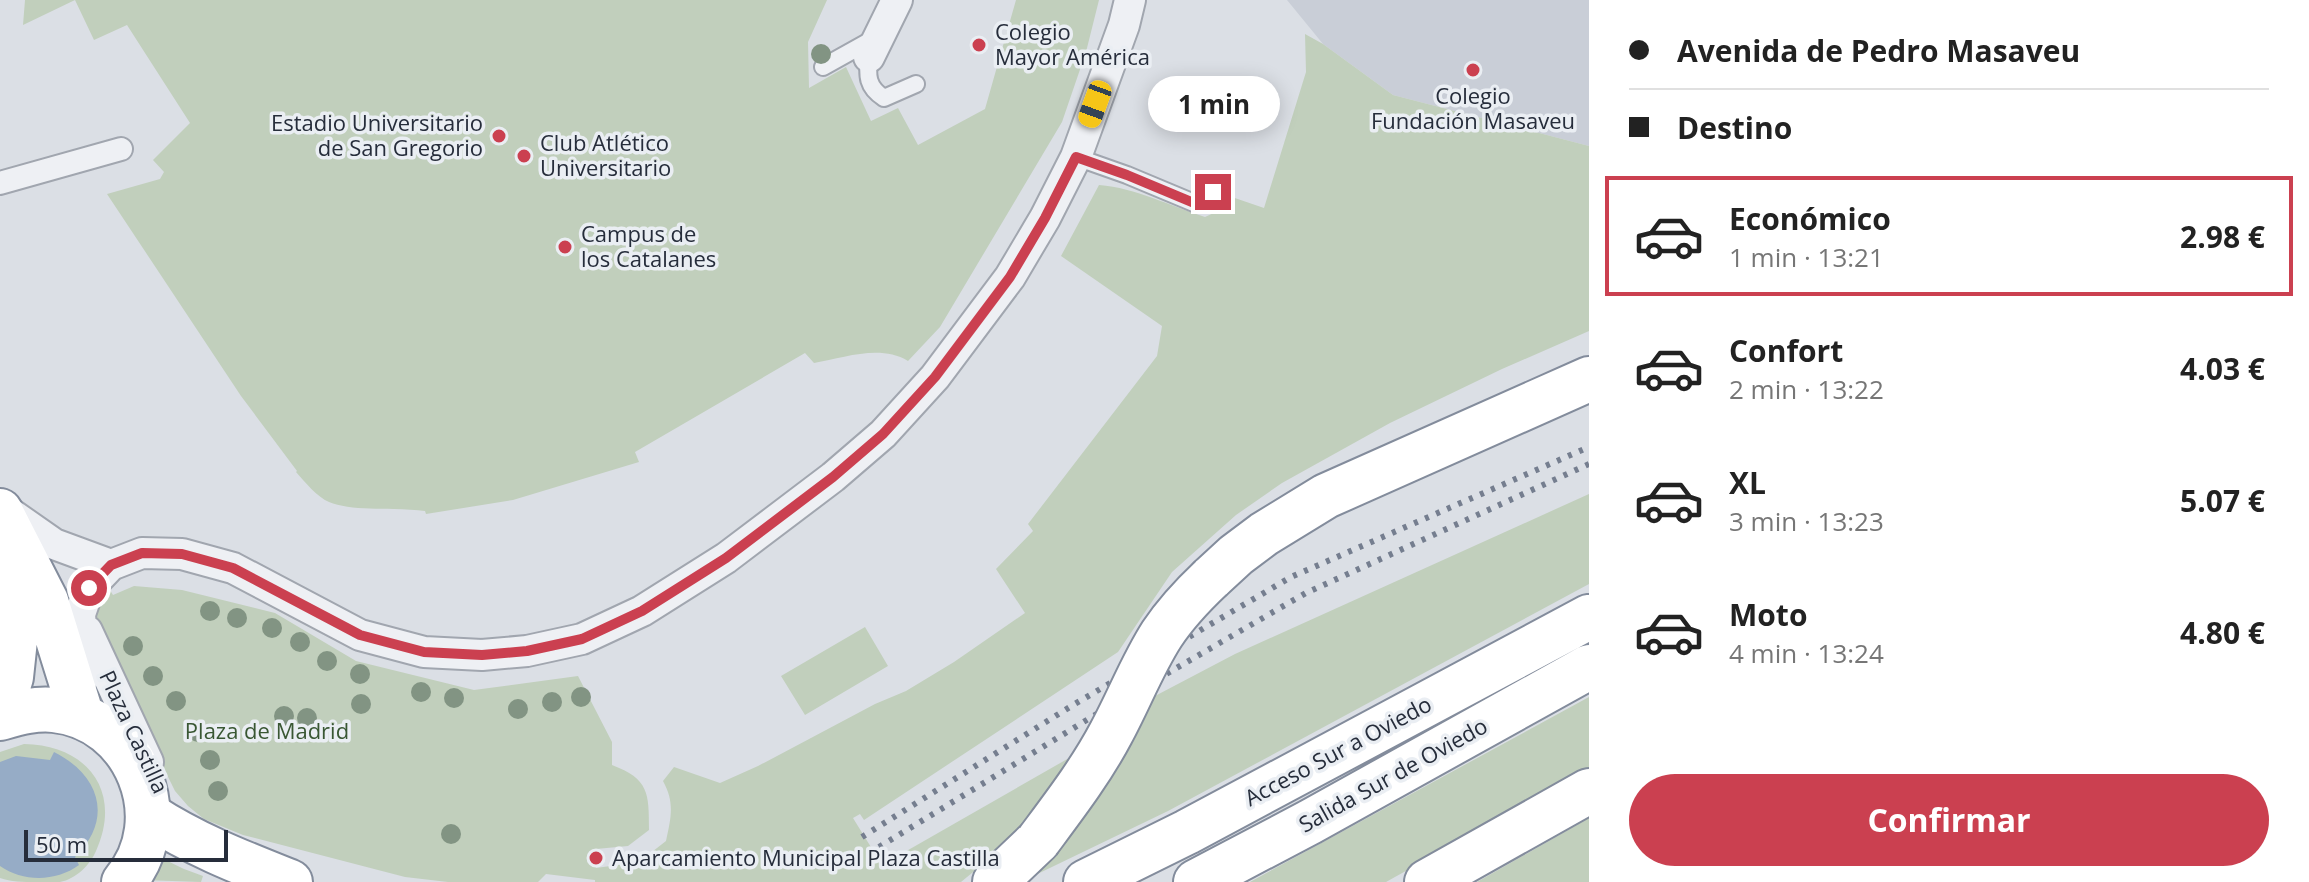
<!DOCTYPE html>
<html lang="es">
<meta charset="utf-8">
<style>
:root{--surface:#fff;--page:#f6f6f6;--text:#222;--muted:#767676;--line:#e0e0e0;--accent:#cb4050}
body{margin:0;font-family:"Open Sans",sans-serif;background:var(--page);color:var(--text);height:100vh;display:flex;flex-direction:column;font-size:30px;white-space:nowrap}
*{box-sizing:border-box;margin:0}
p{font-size:26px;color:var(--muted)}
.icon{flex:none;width:44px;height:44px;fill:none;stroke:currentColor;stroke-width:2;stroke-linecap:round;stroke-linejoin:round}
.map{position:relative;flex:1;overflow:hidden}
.side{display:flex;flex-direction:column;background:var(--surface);width:720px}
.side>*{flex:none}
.banner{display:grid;align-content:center;height:176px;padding:0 40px;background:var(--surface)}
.scale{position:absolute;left:24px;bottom:20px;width:204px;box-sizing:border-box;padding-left:8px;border:4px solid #262d3b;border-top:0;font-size:22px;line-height:28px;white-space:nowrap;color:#262d3b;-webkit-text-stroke:6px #eaeef3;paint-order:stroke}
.end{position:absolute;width:36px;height:36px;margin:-18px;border:10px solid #cb4050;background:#fff;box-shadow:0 0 0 4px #fff}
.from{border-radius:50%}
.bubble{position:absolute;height:56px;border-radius:28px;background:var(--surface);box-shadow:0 4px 20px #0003;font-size:26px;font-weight:700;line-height:56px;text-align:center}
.car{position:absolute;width:24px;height:48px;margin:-24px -12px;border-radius:10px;box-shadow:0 0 6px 2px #0007;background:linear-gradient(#f5c518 24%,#345 0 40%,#f5c518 0 76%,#345 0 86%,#f5c518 0)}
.banner b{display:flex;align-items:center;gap:28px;height:76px;font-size:30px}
.banner b+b{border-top:2px solid var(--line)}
.banner i{width:20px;height:20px;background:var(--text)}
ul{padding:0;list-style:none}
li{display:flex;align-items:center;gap:24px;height:120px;margin:0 16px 12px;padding:0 24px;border:4px solid transparent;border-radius:0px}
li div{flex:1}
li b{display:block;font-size:30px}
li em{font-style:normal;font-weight:700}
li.on{border-color:var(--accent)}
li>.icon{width:72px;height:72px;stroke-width:1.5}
.button{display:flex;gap:16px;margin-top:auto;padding:16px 40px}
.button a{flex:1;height:92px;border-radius:48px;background:var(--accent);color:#fff;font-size:32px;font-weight:700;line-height:92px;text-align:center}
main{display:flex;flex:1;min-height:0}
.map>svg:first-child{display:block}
.built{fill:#c9ced7}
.green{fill:#c1cfbc}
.water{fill:#96acc6}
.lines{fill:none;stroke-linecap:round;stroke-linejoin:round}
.service-casing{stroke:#a1a6af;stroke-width:20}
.pedestrian-casing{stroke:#a1a6af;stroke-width:26}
.minor-casing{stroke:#a1a6af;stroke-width:34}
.trunk-casing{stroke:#838c9c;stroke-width:48}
.motorway-casing{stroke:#838c9c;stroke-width:48}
.service{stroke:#eef0f4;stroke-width:16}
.pedestrian{stroke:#eef0f4;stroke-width:22}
.minor{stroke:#eef0f4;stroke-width:30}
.trunk{stroke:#fff;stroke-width:44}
.motorway{stroke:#fff;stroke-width:44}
.rail{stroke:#757e8f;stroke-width:6;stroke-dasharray:4 8;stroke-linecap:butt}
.trunk-bridge-casing{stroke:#838c9c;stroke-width:48;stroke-linecap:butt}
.trunk-bridge{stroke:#fff;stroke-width:44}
.tree{fill:#829483}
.route{stroke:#cb4050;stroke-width:10}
.poi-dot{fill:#cb4050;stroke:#eaeef3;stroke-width:3}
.labels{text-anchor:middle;stroke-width:7;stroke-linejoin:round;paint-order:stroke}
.poi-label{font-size:22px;fill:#262d3b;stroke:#eaeef3;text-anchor:start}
.park-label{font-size:22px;fill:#395733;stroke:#eaeef3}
.street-label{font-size:22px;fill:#262d3b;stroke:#eaeef3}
</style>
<main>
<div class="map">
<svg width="1589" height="882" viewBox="0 0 1589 882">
<rect width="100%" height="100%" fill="#dbdfe5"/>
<path class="built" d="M1287,0H1589V146L1393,95L1323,44Z"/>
<path class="green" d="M25,0H827L808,42L809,88L846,67L871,121L898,108L918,145L985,109L1016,0H1099L1086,52L1062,122L940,327L908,361C880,344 844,358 814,363L805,353L635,452L639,462L513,500L426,514L425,511C398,507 352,512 329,502C317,497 305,482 296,472L297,471L241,396L107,194L160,179L164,172L153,160L190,123L127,25L94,40L75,0L23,25Z
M1305,34L1323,44L1393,95L1589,146V331L1502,369L1390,423L1282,483L1236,515L1172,572L1118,652L864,820L860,814L853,818L882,865L1069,758C1044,807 1004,848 961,882H595V880L546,874L538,882H448L405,877L243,835L204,819L188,806L175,791L94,627L92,612L108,587L113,595L134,586L182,590L275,613L356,661L474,690L578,676L612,742V765C649,779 649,793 649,830L628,846L596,849V868L639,862L666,841C671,817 675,803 663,781L674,767L720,783L758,766L875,704L906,691L954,662L1025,613L996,569L1033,531L1028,524L1157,356L1162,326L1061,256L1099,185C1136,188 1170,206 1205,217L1218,211L1226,195L1264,208L1306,72Z
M1589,494V584L1168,811L1027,879L1095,792L1155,696L1235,654Z
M865,627L888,666L805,715L781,676Z
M1589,697V769L1386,882H1250Z
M24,744C87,745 123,791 96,851C90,865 76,879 60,882C53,882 44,882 36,882C23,882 11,882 0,878V752Z
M1589,818V882H1477Z
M153,854L184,869L203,876L201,882L143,880Z"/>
<path class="water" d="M54,752C100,775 114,819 75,857L79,865C56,882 23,882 0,866V762L16,756L50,760Z"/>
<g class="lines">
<g class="service-casing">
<path id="service" d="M869,57C867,76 867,87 884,98L916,84
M823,67L875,38
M1076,157L1127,175L1194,203L1206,204L1213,192"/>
</g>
<g class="pedestrian-casing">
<path id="pedestrian" d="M0,183L121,149"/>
</g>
<g class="minor-casing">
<path id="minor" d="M869,57L897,0
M4,509L54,544L111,565
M87,631L148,762
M81,683L83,659L80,614L89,588L111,565L142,553L182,554L233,568L360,635L424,652L482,655L527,651L582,639L642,611L726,558L833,477L883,434L935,377L1010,277L1045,218L1076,157L1124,25L1130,0"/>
</g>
<g class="trunk-casing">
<path id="trunk" d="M0,511L46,601L82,717
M0,577L17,621L11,677L0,713
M1211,578L1236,555L1264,534L1326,496L1589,379
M0,718C18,713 35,708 54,710C136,718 177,820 124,882
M995,882L1038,841
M1427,882L1589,791"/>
</g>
<g class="motorway-casing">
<path id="motorway" d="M149,815C193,844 242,863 290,882
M1086,882L1187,832L1589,617
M1196,882L1310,822L1589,667"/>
</g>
<use href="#service" class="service"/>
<use href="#pedestrian" class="pedestrian"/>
<use href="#minor" class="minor"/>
<use href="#trunk" class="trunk"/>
<use href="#motorway" class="motorway"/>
<path class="rail" d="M862,837L1073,705L1291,577L1589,447
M879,847L1090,718L1306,593L1589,464"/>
<g class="trunk-bridge-casing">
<path id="trunk-bridge" d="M1038,841C1064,806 1091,771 1111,733C1129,700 1142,665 1162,634C1176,613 1193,595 1211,578"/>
</g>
<use href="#trunk-bridge" class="trunk-bridge"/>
</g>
<g class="tree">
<circle cx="821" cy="54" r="10"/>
<circle cx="210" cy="611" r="10"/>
<circle cx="237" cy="618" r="10"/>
<circle cx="272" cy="628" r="10"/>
<circle cx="300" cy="642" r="10"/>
<circle cx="133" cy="646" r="10"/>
<circle cx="327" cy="661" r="10"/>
<circle cx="360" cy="674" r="10"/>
<circle cx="153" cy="676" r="10"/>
<circle cx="421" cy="692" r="10"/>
<circle cx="581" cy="697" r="10"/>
<circle cx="454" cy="698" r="10"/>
<circle cx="176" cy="701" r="10"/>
<circle cx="552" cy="702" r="10"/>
<circle cx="361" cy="704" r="10"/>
<circle cx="518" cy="709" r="10"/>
<circle cx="284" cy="716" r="10"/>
<circle cx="307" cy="718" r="10"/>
<circle cx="198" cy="732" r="10"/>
<circle cx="210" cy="760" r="10"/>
<circle cx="218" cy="791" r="10"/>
<circle cx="451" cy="834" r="10"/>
</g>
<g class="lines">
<path class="route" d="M89,588L111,565L142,553L182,554L233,568L360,635L424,652L482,655L527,651L582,639L642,611L726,558L833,477L883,434L935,377L1010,277L1045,218L1076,157L1127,175L1194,203L1206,204L1213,192"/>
</g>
<g class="poi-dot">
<circle cx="979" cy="45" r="8"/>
<circle cx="1473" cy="70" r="8"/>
<circle cx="499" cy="136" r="8"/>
<circle cx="524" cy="156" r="8"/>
<circle cx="565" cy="247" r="8"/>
<circle cx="596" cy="858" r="8"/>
</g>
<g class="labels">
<g class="poi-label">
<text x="995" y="40">Colegio<tspan x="995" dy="25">Mayor América</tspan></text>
<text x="1473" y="104" text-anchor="middle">Colegio<tspan x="1473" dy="25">Fundación Masaveu</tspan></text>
<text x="483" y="131" text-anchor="end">Estadio Universitario<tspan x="483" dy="25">de San Gregorio</tspan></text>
<text x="540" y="151">Club Atlético<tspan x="540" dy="25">Universitario</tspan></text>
<text x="581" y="242">Campus de<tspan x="581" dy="25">los Catalanes</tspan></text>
<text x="612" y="866">Aparcamiento Municipal Plaza Castilla</text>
</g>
<g class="park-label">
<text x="267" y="739">Plaza de Madrid</text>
</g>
<g class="street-label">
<text transform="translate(134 732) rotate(65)" y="8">Plaza Castilla</text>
<text transform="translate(1338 751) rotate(-28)" y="8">Acceso Sur a Oviedo</text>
<text transform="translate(1393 775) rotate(-29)" y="8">Salida Sur de Oviedo</text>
</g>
</g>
</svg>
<div class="scale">50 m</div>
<i class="end from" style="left:89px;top:588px"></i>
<i class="end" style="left:1213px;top:192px"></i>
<div class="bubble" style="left:1148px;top:76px;width:132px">1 min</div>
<i class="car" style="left:1095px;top:104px;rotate:200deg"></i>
</div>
<section class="side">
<div class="banner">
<b><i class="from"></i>Avenida de Pedro Masaveu</b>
<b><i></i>Destino</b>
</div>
<ul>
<li class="on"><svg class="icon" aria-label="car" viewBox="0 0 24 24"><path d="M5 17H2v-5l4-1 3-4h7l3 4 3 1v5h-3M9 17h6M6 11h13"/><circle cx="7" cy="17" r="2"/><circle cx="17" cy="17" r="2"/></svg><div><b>Económico</b><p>1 min · 13:21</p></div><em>2.98 €</em></li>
<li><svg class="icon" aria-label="car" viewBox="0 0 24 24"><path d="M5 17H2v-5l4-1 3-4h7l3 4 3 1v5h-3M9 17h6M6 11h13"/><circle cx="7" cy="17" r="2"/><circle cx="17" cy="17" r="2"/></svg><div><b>Confort</b><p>2 min · 13:22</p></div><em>4.03 €</em></li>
<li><svg class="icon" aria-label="car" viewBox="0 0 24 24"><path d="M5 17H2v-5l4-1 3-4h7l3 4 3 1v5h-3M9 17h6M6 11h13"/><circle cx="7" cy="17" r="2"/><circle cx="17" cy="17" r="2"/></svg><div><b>XL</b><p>3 min · 13:23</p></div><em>5.07 €</em></li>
<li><svg class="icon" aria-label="car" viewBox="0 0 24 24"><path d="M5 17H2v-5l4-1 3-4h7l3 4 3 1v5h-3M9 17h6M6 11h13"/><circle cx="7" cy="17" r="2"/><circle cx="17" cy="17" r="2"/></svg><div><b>Moto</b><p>4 min · 13:24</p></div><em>4.80 €</em></li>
</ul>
<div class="button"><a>Confirmar</a></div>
</section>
</main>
